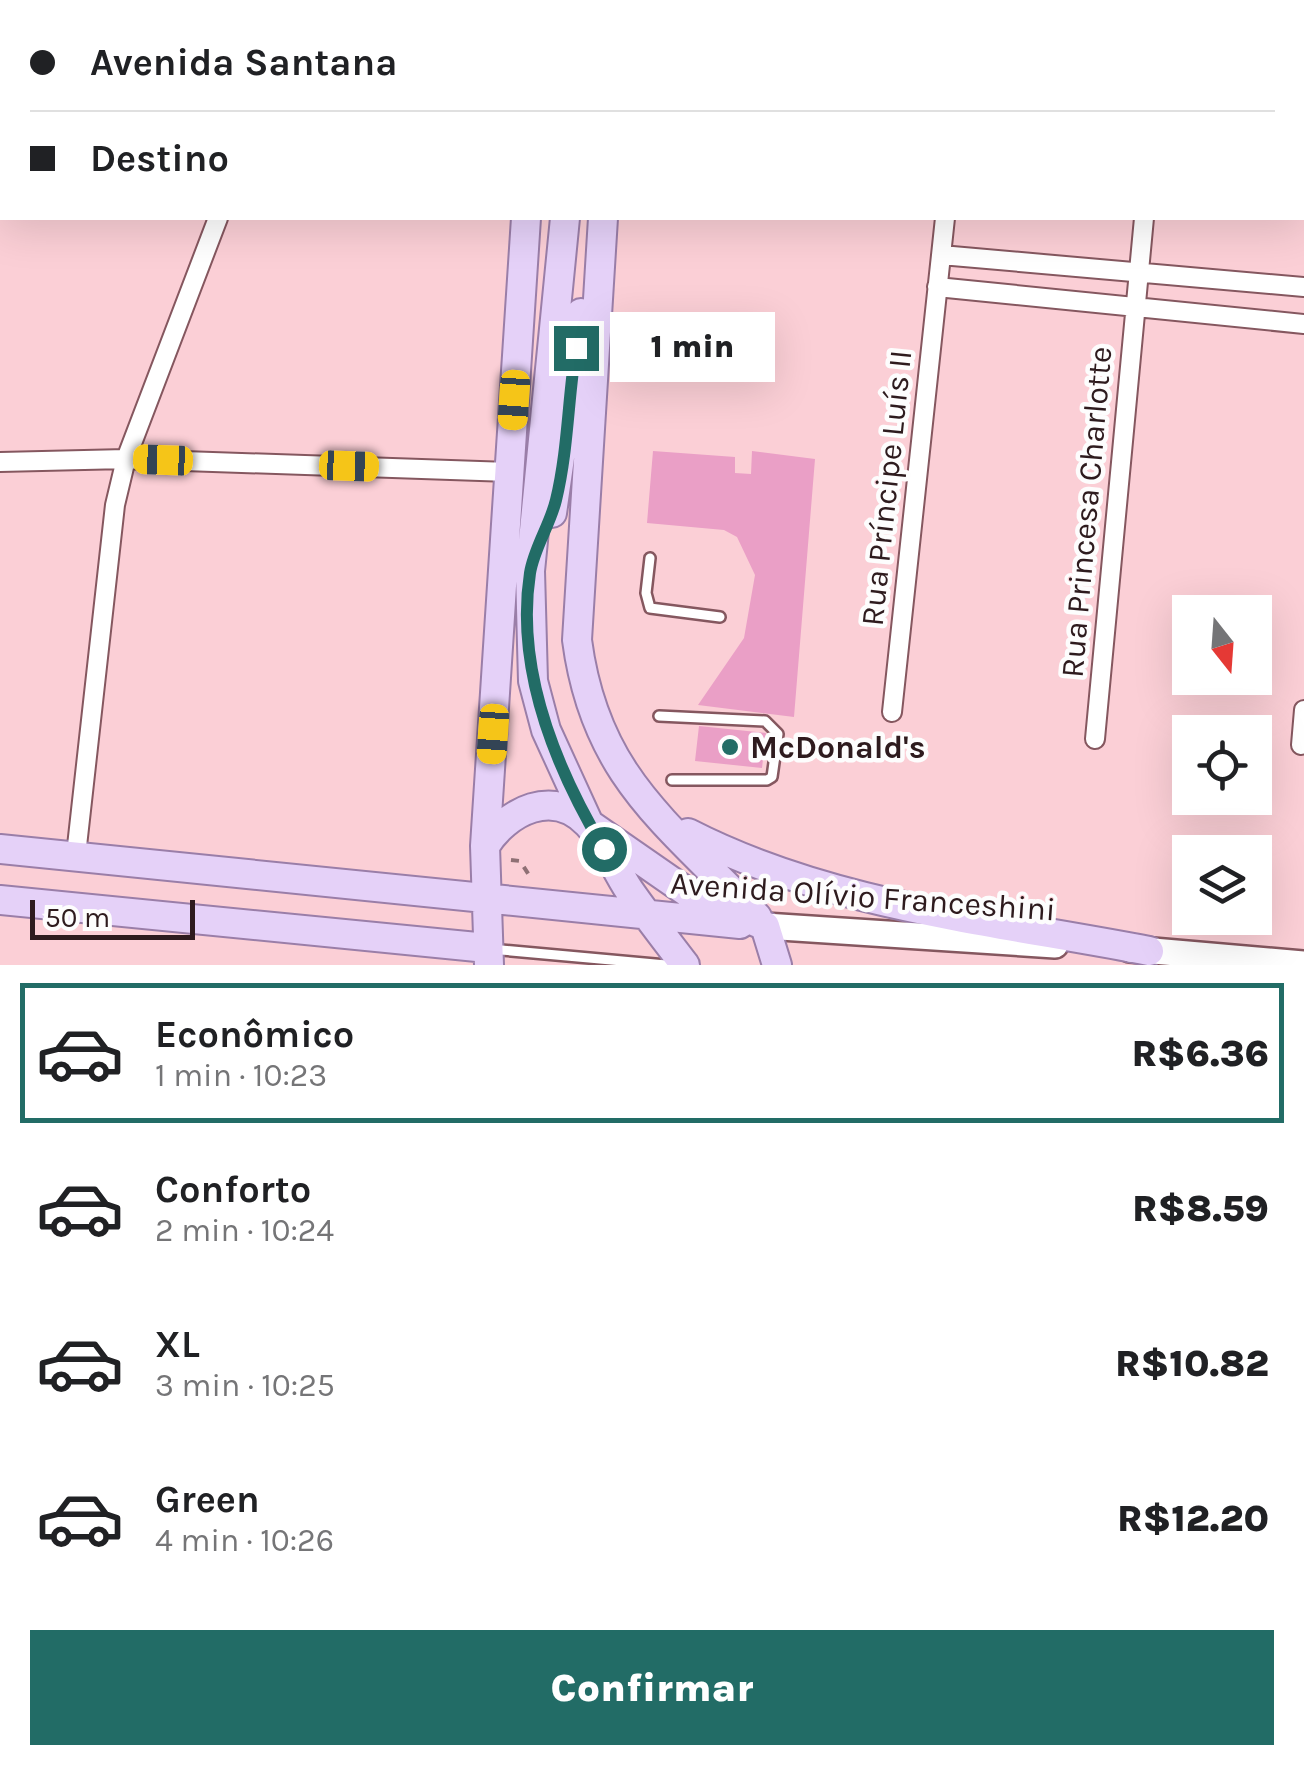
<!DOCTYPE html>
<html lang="pt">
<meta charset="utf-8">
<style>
:root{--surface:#fff;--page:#f2f2f2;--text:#202124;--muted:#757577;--line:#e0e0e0;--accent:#226c66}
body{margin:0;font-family:Karla,sans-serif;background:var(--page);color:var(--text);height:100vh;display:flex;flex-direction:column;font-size:38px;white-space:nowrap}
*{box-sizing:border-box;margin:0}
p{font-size:32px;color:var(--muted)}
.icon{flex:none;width:55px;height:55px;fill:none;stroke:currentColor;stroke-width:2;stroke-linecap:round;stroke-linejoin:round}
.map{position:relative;height:965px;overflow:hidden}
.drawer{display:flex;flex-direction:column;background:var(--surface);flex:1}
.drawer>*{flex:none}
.top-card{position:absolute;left:0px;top:0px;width:1305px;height:220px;box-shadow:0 10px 40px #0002;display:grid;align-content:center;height:220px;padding:0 30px;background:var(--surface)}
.needle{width:65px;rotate:163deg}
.controls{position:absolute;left:1172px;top:595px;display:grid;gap:20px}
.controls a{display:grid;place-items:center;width:100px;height:100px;border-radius:0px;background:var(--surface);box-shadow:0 10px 40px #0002;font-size:50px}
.scale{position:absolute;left:30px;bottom:25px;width:165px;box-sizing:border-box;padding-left:10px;border:5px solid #2e1b1e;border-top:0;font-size:28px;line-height:35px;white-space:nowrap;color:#2e1b1e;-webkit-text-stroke:8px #fdfdfd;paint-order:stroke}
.end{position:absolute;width:45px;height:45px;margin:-22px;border:12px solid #226c66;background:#fff;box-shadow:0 0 0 5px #fff}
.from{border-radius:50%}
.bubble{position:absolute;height:70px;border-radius:0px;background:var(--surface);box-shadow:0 10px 40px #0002;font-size:32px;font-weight:800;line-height:70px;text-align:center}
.car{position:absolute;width:30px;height:60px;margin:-30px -15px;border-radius:12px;box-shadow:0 0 8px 2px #0007;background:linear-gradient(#f5c518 24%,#345 0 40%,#f5c518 0 76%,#345 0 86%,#f5c518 0)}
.top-card b{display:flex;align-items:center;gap:35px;height:95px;font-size:38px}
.top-card b+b{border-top:2px solid var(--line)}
.top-card i{width:25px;height:25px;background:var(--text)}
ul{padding:18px 0 0;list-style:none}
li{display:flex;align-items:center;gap:30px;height:140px;margin:0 20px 15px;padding:0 10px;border:5px solid transparent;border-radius:0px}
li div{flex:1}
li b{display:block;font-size:38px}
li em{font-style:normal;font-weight:800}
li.on{border-color:var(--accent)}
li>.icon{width:90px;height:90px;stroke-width:1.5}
.primary-button{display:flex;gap:20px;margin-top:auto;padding:20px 30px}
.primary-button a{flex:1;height:115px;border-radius:0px;background:var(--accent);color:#fff;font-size:40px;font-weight:800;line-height:115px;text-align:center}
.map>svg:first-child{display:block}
.building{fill:#ea9fc6}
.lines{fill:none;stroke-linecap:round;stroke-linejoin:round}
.lane-casing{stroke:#85575f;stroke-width:14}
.street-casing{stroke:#85575f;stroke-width:22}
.secondary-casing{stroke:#85575f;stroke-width:30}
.primary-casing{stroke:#9a7ea8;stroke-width:32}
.path{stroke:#8f7075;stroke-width:4;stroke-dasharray:8 8;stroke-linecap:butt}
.lane{stroke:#fff;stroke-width:9}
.street{stroke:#fff;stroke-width:18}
.secondary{stroke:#fff;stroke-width:25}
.primary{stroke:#e5d1f8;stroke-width:28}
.route{stroke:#226c66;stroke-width:12}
.poi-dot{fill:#226c66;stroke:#fdfdfd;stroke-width:4}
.labels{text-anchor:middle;stroke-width:9;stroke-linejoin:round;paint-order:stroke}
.street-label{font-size:32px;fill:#2e1b1e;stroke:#fdfdfd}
.poi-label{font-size:32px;font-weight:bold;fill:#2e1b1e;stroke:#fdfdfd;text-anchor:start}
</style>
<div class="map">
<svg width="1304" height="965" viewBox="0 0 1304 965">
<rect width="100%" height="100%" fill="#fbcfd6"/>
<path class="building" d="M653,451L735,457V473L751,474L752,451L815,459L794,717L698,705L744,638L755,575L737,537L724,530L647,523Z
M699,726L766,733L762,768L695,761Z"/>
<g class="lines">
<g class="lane-casing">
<path id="lane" d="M650,558L646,593L650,608L720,617
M659,716L765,721L778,734L772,777L767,780H672
M490,949L666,965"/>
</g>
<g class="street-casing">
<path id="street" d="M144,0L151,2
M968,2V0
M1164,2V0
M941,255L1304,287
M937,287L1304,324
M0,462L126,459L509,472
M892,712L945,218
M1095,739L1144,218
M1301,745L1304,710
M76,855L115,505L126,459L218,218"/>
</g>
<g class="secondary-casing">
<path id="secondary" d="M31,2L32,0
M0,83L2,77
M765,926L1055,945
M1130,949L1304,964"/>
</g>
<g class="primary-casing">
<path id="primary" d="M541,2L542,0
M568,2L569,0
M619,2V0
M565,218L530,571L533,681L546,730L589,824L687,892L765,926L777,965
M603,218L577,640C595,777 668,823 757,917
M552,513L581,313
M688,833C830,906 994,921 1149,951
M485,846C507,811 554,787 588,824C605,842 615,869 629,890C647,916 666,940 685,965
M0,849L740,924
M0,900L487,948
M489,965L485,846L526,218"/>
</g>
<path class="path" d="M511,860L520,861L531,878"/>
<use href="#lane" class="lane"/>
<use href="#street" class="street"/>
<use href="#secondary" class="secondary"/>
<use href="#primary" class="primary"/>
</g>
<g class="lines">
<path class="route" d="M576,348C568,398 568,451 556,500C550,525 534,548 530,573C515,670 555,767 604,849"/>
</g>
<circle class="poi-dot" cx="730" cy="747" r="10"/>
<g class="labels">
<g class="street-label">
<text transform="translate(886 488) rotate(-84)" y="11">Rua Príncipe Luís II</text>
<text transform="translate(1086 512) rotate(-85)" y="11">Rua Princesa Charlotte</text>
<text transform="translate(863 896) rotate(4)" y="11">Avenida Olívio Franceshini</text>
</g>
<g class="poi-label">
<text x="750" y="758">McDonald's</text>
</g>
</g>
</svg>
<div class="controls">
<a><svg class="needle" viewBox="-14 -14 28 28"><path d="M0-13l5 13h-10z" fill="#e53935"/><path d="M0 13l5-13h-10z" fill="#757577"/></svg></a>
<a><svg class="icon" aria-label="locate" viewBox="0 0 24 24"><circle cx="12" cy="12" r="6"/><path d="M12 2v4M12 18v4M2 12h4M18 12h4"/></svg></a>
<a><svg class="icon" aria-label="layers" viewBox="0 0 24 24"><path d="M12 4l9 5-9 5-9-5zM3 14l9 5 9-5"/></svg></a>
</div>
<div class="scale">50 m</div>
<i class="end from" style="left:604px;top:849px"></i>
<i class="end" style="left:576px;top:348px"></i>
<div class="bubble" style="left:610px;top:312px;width:165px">1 min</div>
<i class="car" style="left:514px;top:400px;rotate:184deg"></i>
<i class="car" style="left:163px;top:460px;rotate:272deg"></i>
<i class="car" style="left:349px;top:466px;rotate:92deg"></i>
<i class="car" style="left:493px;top:734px;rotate:184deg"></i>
<div class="top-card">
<b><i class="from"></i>Avenida Santana</b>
<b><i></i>Destino</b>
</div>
</div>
<section class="drawer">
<ul>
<li class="on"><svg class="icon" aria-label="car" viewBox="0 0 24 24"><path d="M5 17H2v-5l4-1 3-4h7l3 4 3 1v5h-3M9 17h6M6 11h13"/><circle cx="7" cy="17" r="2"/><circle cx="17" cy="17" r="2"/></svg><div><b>Econômico</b><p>1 min · 10:23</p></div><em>R$6.36</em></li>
<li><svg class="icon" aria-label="car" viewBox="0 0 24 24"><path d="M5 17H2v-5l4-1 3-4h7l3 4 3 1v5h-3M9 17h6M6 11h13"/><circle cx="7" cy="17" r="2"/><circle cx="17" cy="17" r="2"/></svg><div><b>Conforto</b><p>2 min · 10:24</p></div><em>R$8.59</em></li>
<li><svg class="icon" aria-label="car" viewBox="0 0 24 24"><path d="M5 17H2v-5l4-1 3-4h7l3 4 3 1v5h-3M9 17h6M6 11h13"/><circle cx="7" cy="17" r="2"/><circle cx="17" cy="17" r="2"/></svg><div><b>XL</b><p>3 min · 10:25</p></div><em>R$10.82</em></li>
<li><svg class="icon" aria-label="car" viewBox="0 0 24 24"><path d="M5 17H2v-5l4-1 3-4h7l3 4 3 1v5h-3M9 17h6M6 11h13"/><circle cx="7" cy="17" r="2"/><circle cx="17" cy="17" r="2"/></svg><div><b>Green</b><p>4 min · 10:26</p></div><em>R$12.20</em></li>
</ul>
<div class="primary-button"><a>Confirmar</a></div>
</section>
